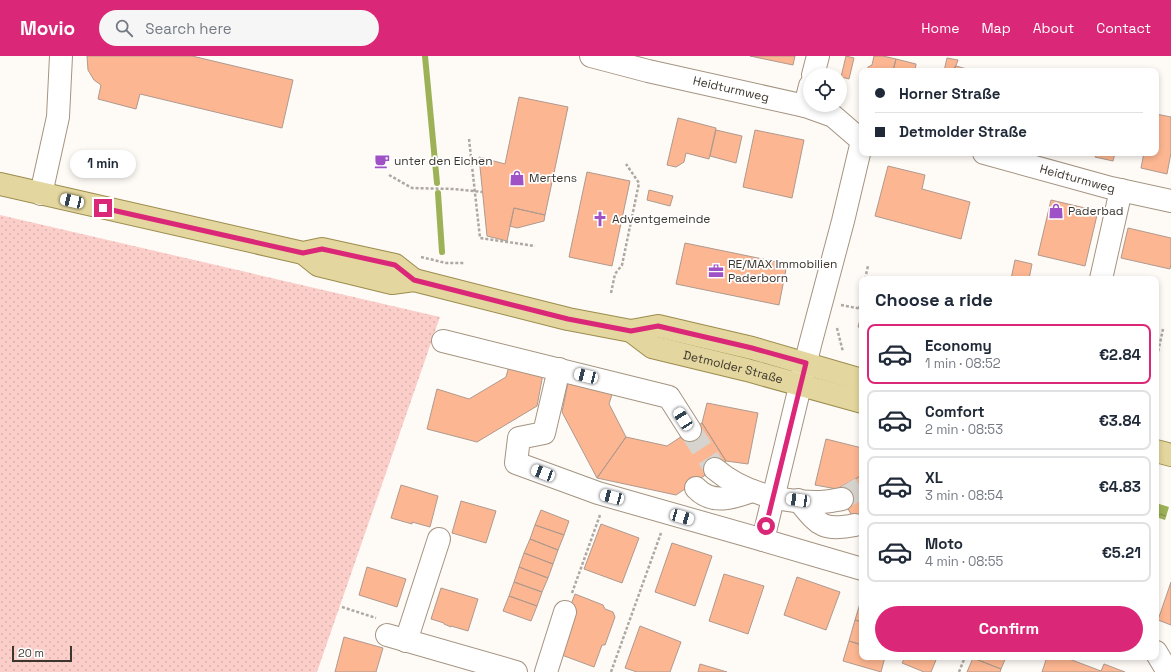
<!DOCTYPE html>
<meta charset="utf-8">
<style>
:root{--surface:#fff;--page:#f6f6f7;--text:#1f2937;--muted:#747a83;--line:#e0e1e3;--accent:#db2777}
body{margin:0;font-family:"Space Grotesk",sans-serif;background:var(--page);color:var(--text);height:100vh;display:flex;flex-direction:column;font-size:15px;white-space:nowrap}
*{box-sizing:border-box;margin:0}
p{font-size:13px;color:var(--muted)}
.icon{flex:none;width:22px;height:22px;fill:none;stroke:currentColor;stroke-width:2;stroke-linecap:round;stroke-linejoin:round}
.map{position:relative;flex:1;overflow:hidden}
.side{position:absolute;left:859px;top:220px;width:300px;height:384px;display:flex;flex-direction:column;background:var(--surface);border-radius:8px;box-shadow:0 2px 6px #0003}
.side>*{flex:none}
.top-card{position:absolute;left:859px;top:12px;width:300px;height:88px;border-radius:8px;box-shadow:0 2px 6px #0003;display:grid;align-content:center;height:88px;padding:0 16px;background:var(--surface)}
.fabs{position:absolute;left:803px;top:12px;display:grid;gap:8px}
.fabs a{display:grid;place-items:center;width:44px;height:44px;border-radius:50%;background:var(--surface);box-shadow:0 2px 6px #0003;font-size:20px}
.scale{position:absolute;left:12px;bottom:10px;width:60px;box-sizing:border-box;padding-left:4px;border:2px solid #3c362e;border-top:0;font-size:11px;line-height:14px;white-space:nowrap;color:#3c362e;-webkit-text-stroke:3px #fff;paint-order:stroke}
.end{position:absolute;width:18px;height:18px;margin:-9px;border:5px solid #db2777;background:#fff;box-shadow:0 0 0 2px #fff}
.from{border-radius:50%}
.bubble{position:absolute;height:28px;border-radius:14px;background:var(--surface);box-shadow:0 2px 6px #0003;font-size:13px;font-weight:600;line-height:28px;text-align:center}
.car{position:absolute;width:12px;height:24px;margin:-12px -6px;border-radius:5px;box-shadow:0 0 3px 1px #0007;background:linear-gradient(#fff 24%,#345 0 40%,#fff 0 76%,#345 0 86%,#fff 0)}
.top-card b{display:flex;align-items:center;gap:14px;height:38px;font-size:15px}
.top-card b+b{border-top:1px solid var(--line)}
.top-card i{width:10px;height:10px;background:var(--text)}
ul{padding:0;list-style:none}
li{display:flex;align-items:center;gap:12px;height:60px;margin:0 8px 6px;padding:0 8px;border:2px solid var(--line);border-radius:8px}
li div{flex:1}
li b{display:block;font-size:15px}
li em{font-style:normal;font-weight:600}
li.active{border-color:var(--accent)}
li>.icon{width:36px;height:36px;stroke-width:1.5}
h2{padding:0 16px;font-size:18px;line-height:48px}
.primary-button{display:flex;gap:8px;margin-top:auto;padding:8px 16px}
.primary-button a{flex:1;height:46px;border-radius:24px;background:var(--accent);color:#fff;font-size:16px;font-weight:600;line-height:46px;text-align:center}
header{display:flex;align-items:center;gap:24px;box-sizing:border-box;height:56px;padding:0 20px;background:var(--accent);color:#fff}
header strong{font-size:19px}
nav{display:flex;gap:22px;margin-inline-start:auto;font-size:14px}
.search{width:280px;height:36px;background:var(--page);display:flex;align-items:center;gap:10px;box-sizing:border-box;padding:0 14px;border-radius:22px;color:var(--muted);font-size:15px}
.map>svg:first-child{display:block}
.grass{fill:url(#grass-dots)}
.water{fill:url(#water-ripples)}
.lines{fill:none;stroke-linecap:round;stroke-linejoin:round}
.stream{stroke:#9db257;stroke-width:6}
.building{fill:#fcb691;stroke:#b0998d}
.minor-tunnel{stroke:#d7d3ce;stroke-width:22;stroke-dasharray:22 11;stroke-linecap:butt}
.minor-casing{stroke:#a49481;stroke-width:24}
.major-casing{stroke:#9c8c4d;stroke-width:24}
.path{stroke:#ada8a2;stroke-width:2.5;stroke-dasharray:3 2;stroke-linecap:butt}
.minor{stroke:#fff;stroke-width:22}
.major{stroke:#e3d69e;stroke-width:22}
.route{stroke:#db2777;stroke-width:5}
.labels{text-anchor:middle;stroke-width:3.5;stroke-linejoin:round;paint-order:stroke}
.street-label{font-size:12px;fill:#3c362e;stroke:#fff}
.poi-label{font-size:12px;fill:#3c362e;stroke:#fff;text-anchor:start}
</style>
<header>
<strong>Movio</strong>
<div class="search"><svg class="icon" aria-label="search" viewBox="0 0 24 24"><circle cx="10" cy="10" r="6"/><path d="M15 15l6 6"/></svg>Search here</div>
<nav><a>Home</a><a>Map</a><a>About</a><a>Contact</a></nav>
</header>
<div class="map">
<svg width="1171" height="616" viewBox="0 0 1171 616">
<defs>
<pattern id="grass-dots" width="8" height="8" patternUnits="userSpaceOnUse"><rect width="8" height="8" fill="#fbceca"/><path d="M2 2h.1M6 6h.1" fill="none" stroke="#d8b2ae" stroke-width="1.8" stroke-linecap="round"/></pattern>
<pattern id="water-ripples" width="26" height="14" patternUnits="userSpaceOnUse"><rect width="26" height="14" fill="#9db257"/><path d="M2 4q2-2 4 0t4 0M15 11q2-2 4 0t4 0" fill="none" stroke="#819248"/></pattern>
</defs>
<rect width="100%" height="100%" fill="#fefaf6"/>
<path class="grass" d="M0,159L440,261L317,616H0Z"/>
<path class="water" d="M1156,447L1169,451L1165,464L1156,461Z"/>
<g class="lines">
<path class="stream" d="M425,0L437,127
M438,137L442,196"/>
</g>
<path class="building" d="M87,0H192L293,24L282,72L140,38L136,53L98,43L101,29L94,24L88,14Z
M750,0H795L793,9Z
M846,0L854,2L849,23L841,21Z
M874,0H883L896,3L893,15H867L868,11L872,9Z
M947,2L958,4L954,15H944Z
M896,3L916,8L915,15H893Z
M955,10H956L974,15H954Z
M519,41L568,51L545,159L514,152L507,185L487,180L479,101L505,108Z
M1156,58L1171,61V97L1167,118L1141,112L1144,97H1156Z
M678,62L716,72L709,103L686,97L684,106L676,111L667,109Z
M716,74L742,80L736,107L710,100Z
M755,74L804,84L792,142L743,131Z
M1096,97H1115L1113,105L1095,101Z
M888,110L925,119L922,133L970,146L961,183L875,160Z
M587,116L630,125L612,210L569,201Z
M649,134L673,140L670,150L647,144Z
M1051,144L1098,155L1085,210L1038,199Z
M514,152L545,159L544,165L517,172L510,170Z
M1128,172L1171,182V208L1170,213L1121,202Z
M685,187L787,208L779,249L676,228Z
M1015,204L1032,208L1029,223H1011Z
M862,256V272L858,271Z
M509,310L543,318L537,350L477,386L427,373L437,333L469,343L506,321Z
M569,322L613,335L609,348L626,381L597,422L562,356Z
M707,347L758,357L748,408L726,405L702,367Z
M702,367L726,405L676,439L597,422L626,381L667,390Z
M826,383L862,392V419L837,433L815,429Z
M862,419V478L837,433Z
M401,429L438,440L430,471L412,466V468L391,462Z
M461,445L496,455L486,487L452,477Z
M541,454L569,465L564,479L535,469Z
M601,468L639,482L622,527L584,513Z
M535,469L564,479L558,494L530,483Z
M530,483L558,494L553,508L524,497Z
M672,487L712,500L695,550L655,536Z
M524,497L553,508L548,522L519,511Z
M367,511L406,523L397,551L359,539Z
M519,511L548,522L542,536L514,526Z
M724,518L764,530L748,578L709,565Z
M797,521L840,536L826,574L784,559Z
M514,526L542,536L537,550L509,540Z
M1171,526V569L1158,564Z
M441,532L478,543L468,575L451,570V571L444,568V567L431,563Z
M575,538L603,549L605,553L613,556L615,561L605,589H602L594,611L559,598L564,567Z
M509,540L537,550L531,565L503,555Z
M861,544H862V566L855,564Z
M855,564L862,566V589L849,585Z
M640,570L681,586L670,616H637L625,612Z
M344,581L383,592L376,616H335Z
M849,585L862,589V601H885L881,616L843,605Z
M905,601H928L936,604L931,616H924L902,607Z
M973,601H1006L1001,613L973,602Z
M1047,601H1064L1101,615L1104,608L1125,616H1042Z
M973,602L1001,613L1000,616H967Z
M700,608L727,616H698Z"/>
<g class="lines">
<path class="minor-tunnel" d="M690,374L715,413
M842,443L862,431"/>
<g class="minor-casing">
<g id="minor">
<path d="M813,19L818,0"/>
<path d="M805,50L810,30"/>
<path id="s1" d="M984,97L1111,132L1171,145"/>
<path d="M41,138L58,61L61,0"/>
<path d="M1101,223L1121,134"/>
<path d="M443,285L669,341L690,374"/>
<path d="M559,313L544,377L519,382L516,407L598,437L763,484L810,289L843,165L862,85L833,60L805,50L648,15L591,0"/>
<path d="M715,413C743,437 784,447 820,446C828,446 835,444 842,443"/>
<path d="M696,432C712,449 733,442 752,435"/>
<path d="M798,444C818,468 822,476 855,469"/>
<path d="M763,484L862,513"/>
<path d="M387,579L516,616"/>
<path d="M406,585L439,483"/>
<path d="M1156,596L1165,611L1167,616"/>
<path d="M546,616L565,556"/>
</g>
</g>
<g class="major-casing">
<g id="major">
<path d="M0,128L303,197L322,193L395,209L414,224"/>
<path d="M303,197L318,209L392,227L414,224L568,263L631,275L658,270L752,292L862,324"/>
<path id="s2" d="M631,275L652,291L747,314L862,346"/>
<path d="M1156,395L1171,399"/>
</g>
</g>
<path class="path" d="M469,83L480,182L535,190
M389,119L412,132L454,133L482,136
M421,201L446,207H464
M865,223L868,210
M611,237L615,218L622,209L639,127L626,108
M841,249L862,253
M859,253L862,238
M837,272L843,296
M1156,305L1163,273
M572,537L600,459
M342,551L376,562
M611,616L661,477
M959,616L965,601"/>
<use href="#minor" class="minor"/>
<use href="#major" class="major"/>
</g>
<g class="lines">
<path class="route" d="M103,152L303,197L322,193L395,209L414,224L568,263L631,275L658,270L752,292L806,307L766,470"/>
</g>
<defs>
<g id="cafe-bare" transform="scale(1.2)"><path d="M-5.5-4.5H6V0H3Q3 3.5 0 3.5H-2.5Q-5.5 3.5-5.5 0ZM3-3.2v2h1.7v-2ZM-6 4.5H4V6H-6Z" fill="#9e52c5" stroke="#fff" stroke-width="2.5" paint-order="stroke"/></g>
<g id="shop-bare" transform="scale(1.2)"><path d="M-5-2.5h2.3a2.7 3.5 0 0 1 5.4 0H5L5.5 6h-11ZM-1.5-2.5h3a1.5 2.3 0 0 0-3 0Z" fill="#9e52c5" stroke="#fff" stroke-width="2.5" paint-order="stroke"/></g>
<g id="church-bare" transform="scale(1.2)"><path d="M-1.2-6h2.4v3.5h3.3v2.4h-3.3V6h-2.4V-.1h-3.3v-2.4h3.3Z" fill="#9e52c5" stroke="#fff" stroke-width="2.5" paint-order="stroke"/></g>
<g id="office-bare" transform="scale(1.2)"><path d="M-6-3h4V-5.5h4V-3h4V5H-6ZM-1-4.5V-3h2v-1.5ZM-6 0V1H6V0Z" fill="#9e52c5" stroke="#fff" stroke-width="2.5" paint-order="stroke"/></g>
</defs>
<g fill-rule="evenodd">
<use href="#cafe-bare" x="382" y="105"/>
<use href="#shop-bare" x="517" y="122"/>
<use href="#shop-bare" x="1056" y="155"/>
<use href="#church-bare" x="600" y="163"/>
<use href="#office-bare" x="716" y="215"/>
</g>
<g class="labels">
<g class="street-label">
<text transform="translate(731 33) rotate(13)" y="4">Heidturmweg</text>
<text dy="4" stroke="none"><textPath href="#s1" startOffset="97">Heidturmweg</textPath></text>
<text dy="4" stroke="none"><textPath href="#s2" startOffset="110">Detmolder Straße</textPath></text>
</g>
<g class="poi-label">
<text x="394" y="109">unter den Eichen</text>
<text x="529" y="126">Mertens</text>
<text x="1068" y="159">Paderbad</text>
<text x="612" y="167">Adventgemeinde</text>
<text x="728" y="212">RE/MAX Immobilien<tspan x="728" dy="14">Paderborn</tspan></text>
</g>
</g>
</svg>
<div class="fabs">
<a><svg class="icon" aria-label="locate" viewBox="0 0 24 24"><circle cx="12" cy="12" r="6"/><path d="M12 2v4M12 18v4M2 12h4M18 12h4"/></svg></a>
</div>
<div class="scale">20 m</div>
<i class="end from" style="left:766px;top:470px"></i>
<i class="end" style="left:103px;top:152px"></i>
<div class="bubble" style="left:70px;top:94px;width:66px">1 min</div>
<i class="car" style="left:72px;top:145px;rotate:283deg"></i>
<i class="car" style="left:586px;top:320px;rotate:284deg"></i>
<i class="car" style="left:683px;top:363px;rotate:327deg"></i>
<i class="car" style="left:543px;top:417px;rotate:291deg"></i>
<i class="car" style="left:612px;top:441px;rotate:285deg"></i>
<i class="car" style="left:798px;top:444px;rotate:278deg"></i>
<i class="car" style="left:682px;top:461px;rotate:106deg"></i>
<div class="top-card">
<b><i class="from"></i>Horner Straße</b>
<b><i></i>Detmolder Straße</b>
</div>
<section class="side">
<h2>Choose a ride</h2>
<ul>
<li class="active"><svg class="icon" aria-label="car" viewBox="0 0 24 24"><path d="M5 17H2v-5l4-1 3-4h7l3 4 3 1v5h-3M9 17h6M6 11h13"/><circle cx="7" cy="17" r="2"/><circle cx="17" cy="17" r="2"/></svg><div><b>Economy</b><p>1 min · 08:52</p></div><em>€2.84</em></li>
<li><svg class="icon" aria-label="car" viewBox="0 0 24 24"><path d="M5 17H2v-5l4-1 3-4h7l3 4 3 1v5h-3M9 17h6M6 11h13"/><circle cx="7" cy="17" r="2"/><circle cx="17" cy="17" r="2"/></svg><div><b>Comfort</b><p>2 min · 08:53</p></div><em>€3.84</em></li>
<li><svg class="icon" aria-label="car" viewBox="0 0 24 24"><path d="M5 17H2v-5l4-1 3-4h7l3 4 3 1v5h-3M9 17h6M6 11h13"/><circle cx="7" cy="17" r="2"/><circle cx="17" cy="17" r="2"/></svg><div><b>XL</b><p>3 min · 08:54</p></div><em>€4.83</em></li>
<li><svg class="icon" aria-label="car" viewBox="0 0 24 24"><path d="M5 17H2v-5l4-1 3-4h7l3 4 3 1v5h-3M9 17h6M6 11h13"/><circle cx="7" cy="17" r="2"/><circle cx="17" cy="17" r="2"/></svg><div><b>Moto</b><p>4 min · 08:55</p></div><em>€5.21</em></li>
</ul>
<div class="primary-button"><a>Confirm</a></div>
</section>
</div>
